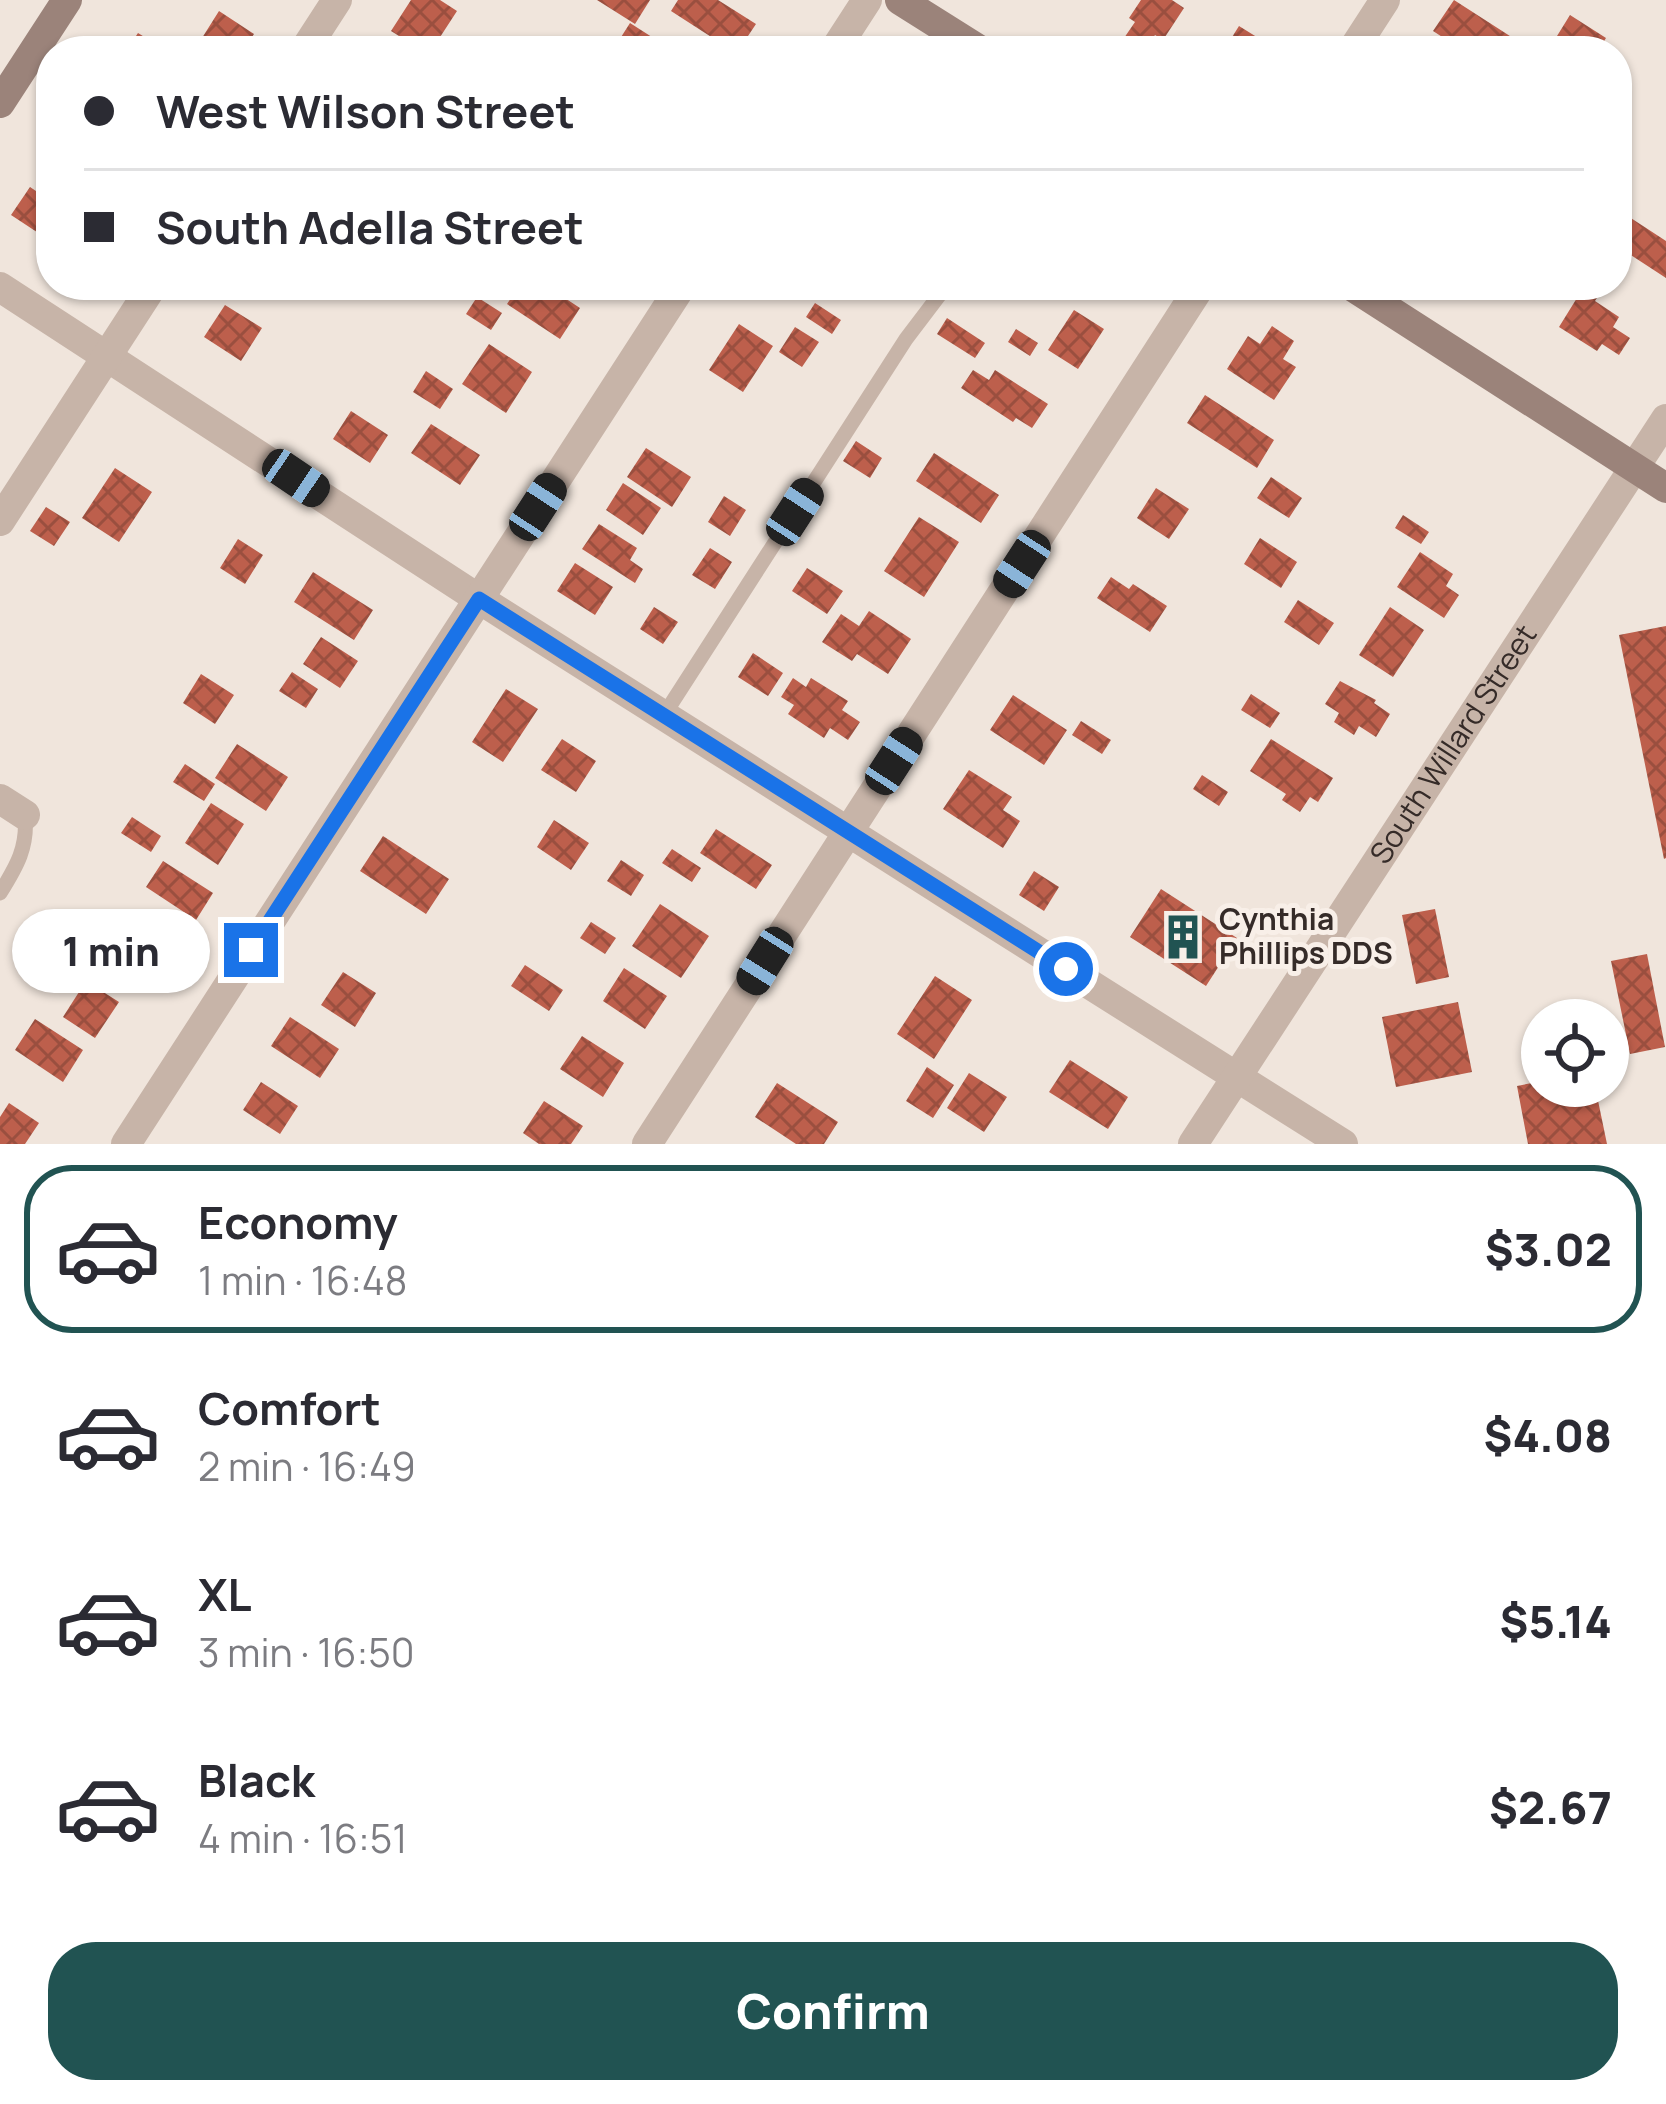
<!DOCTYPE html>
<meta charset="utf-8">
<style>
:root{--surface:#fff;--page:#f2f2f3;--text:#2b2b33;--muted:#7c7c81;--line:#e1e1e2;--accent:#215352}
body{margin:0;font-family:Manrope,sans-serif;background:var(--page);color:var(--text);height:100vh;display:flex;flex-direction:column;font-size:45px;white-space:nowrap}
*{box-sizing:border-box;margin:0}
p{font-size:39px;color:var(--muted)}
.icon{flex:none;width:66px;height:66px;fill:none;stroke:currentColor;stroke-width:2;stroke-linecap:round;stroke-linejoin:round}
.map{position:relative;height:1144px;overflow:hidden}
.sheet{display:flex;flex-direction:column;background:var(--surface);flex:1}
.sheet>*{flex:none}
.guide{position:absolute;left:36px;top:36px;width:1596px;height:264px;border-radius:48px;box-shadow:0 3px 9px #0004;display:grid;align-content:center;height:264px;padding:0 48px;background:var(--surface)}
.fabs{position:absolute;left:1521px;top:999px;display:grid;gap:24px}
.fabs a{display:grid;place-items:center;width:108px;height:108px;border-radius:50%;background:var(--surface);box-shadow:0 3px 9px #0004;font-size:60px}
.end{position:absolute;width:54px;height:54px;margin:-27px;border:15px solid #1a73e8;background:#fff;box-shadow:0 0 0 6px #fff}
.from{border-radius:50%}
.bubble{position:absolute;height:84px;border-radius:42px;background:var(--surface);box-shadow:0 3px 9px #0004;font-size:39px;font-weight:800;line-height:84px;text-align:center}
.car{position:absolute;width:36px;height:72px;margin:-36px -18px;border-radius:15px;box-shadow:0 0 9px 3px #0007;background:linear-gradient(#222 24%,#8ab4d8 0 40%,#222 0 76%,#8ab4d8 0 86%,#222 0)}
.guide b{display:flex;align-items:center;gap:42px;height:114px;font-size:45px}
.guide b+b{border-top:3px solid var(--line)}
.guide i{width:30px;height:30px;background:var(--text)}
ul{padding:21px 0 0;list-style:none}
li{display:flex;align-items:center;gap:36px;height:168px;margin:0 24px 18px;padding:0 24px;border:6px solid transparent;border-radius:48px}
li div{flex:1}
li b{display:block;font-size:45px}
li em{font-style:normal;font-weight:800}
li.selected{border-color:var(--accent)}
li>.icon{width:108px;height:108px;stroke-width:1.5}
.button{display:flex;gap:24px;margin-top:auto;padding:24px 48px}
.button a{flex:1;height:138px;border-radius:48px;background:var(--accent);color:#fff;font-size:48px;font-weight:800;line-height:138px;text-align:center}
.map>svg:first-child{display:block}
.building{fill:url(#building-cross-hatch)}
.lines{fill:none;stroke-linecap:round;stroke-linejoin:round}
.lane{stroke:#c7b4a8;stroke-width:15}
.street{stroke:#c7b4a8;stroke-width:30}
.secondary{stroke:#9b837a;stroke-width:30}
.route{stroke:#1a73e8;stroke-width:15}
.labels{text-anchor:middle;stroke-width:10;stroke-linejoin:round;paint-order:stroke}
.street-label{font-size:30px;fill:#352b28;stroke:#f8efe8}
.poi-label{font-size:30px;font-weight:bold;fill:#352b28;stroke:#f8efe8;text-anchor:start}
</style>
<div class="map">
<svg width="1666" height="1144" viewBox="0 0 1666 1144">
<defs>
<pattern id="building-cross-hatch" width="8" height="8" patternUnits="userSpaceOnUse" patternTransform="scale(3)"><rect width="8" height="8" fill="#bd5f4c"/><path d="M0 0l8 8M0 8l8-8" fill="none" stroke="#9a4f3f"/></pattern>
</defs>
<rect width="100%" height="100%" fill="#f0e5dc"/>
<path class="building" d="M411,0H440L457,11L431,51H423L391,31Z
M597,0H650L635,24Z
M678,0H718L756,24L738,51H733L671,11Z
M1141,0H1172L1184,8L1163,40L1155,35L1145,51L1122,41L1135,22L1129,18Z
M1454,0L1513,38L1504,51H1464L1433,31Z
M219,11L254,34L243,51H222L202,38Z
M1570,15L1606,38L1598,51H1580L1557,36Z
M630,23L669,48L667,51H626L616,45Z
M1239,26L1268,44L1264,51H1214L1222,38L1229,42Z
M138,33L167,51H126Z
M30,187L51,201L49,240L11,215Z
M1617,209L1666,241V278L1617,246Z
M520,285H545L580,308L560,339L507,304Z
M1585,285L1600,293L1595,301L1619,317L1613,327L1630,338L1619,355L1602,344L1597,351L1559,327Z
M477,297L502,313L491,330L466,314Z
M815,303L841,320L832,334L806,317Z
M225,305L262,328L241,361L204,337Z
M1074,310L1104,329L1078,369L1048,350Z
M947,318L985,343L975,358L937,334Z
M739,324L773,346L743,392L709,370Z
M1272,326L1294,341L1283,359L1296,367L1274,400L1227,369L1248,336L1260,344Z
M795,327L819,342L802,367L779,352Z
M1016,329L1038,343L1030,356L1008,342Z
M489,344L532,372L506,413L462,384Z
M973,370L989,380L995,370L1048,404L1032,428L1016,418L1013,422L961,388Z
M426,371L453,389L440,409L413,392Z
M1205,395L1274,440L1257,468L1187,423Z
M351,411L388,435L370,463L333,439Z
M431,424L480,455L460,485L411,453Z
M856,441L882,458L870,478L843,461Z
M646,448L691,477L672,507L627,477Z
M934,453L999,495L981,523L916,481Z
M115,468L152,492L119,542L82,518Z
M1271,477L1302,498L1289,518L1257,498Z
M623,483L661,508L643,535L606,510Z
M1156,488L1189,509L1169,539L1137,518Z
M724,496L746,510L730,536L708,522Z
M46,507L70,522L54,546L30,531Z
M1403,515L1429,532L1421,544L1395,528Z
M919,517L959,542L924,597L884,571Z
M599,524L637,548L630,560L643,569L635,583L582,549Z
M1260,538L1297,562L1281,588L1244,564Z
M238,539L263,555L245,584L220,568Z
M710,548L732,562L715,589L692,575Z
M1420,552L1453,574L1446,586L1459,595L1444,618L1397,587Z
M575,563L613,587L595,615L557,591Z
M807,568L843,591L827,614L792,591Z
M313,572L373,610L354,640L294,602Z
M1111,577L1129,589L1133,584L1167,606L1150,632L1097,598Z
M1298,600L1334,623L1319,645L1284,622Z
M654,607L678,622L663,644L640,629Z
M1390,607L1424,630L1393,677L1359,655Z
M869,611L911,639L888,674L857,654L852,661L822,642L841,614L859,626Z
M1666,626V858L1664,859L1619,635Z
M321,637L358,661L340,688L303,664Z
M753,653L783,673L768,696L738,677Z
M292,672L318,689L306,708L279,691Z
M201,674L234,695L215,724L183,703Z
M793,678L806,687L811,678L848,701L842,710L860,722L848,740L830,728L824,738L788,714L794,705L781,697Z
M1340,681L1376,700L1374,703L1390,714L1376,737L1359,726L1354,735L1334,722L1339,713L1325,704Z
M506,689L538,709L503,762L472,742Z
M1251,694L1280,713L1270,728L1241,710Z
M1013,695L1067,730L1044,765L990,730Z
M1081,721L1111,740L1102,754L1072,735Z
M562,739L596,761L576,792L541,770Z
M1271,739L1333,778L1318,802L1310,797L1300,812L1282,800L1286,794L1250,771Z
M237,744L288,777L266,811L215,778Z
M185,764L215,784L204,801L173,782Z
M969,770L1012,797L1003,810L1020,821L1003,848L943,809Z
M1202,775L1228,792L1219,806L1193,789Z
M211,803L244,824L218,865L185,843Z
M132,817L161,836L151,852L121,833Z
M554,820L589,843L571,870L537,847Z
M716,829L772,865L756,889L700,853Z
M383,836L449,879L426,914L360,871Z
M672,849L701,868L692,882L662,863Z
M621,860L644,875L631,896L607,881Z
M163,861L213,893L196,920L146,887Z
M1034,871L1059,887L1044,911L1019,895Z
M1161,889L1237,938L1206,986L1130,937Z
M660,904L709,936L681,978L632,946Z
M1435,909L1449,977L1416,984L1402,915Z
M591,922L616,938L605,954L580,938Z
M34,925L86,959L68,988L15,954Z
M115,932L166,965L148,993L97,960Z
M1647,954L1665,1047L1630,1054L1611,961Z
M525,965L563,990L549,1011L511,986Z
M624,968L667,996L645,1029L603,1001Z
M343,972L376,993L355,1027L321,1005Z
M935,976L972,1000L934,1059L897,1034Z
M86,981L119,1002L95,1038L63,1017Z
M1458,1002L1472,1072L1396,1087L1382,1017Z
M290,1017L339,1049L320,1078L271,1046Z
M35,1019L83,1050L63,1082L15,1050Z
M582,1036L624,1063L603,1097L560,1069Z
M1070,1060L1128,1097L1108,1129L1049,1092Z
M927,1067L954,1085L933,1118L906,1101Z
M969,1073L1007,1097L984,1132L947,1108Z
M1542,1081V1086H1595L1607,1144H1528L1517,1086Z
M261,1082L298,1106L280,1134L243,1110Z
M777,1083L838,1122L824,1144H796L755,1117Z
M544,1101L583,1126L571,1144H539L523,1133Z
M9,1103L39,1123L25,1144H0V1117Z"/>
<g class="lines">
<path class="lane" d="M664,715L906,339L947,285
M0,893C17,866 28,847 25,815"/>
<g class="street">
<path d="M304,51L337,0"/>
<path d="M834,51L867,0"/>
<path d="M1352,51L1385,0"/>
<path d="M0,287L479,599L1343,1144"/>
<path d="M0,521L153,285"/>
<path d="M0,799L25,815"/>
<path d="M126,1144L682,285"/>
<path d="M647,1144L1201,285"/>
<path id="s1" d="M1193,1144L1666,419"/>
</g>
<path class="secondary" d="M900,0L981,51
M0,103L67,0
M1350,285L1666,488"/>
</g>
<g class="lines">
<path class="route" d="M251,950L479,599L1066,969"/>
</g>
<defs>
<g id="building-bare" transform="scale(3.6)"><path d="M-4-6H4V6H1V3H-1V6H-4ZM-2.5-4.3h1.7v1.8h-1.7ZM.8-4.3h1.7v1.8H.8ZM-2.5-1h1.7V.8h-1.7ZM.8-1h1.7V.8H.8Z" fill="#215352" stroke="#f8efe8" stroke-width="2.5" paint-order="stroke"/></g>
</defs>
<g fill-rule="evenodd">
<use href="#building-bare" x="1183" y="937"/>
</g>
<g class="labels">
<g class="street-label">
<text dy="10" stroke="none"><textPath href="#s1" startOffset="477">South Willard Street</textPath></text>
</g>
<g class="poi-label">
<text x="1219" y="930">Cynthia<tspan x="1219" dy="34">Phillips DDS</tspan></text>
</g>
</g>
</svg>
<div class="fabs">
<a><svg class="icon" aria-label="locate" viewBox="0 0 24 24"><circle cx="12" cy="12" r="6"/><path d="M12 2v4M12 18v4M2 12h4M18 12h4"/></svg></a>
</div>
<i class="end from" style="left:1066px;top:969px"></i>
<i class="end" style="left:251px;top:950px"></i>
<div class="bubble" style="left:12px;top:909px;width:198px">1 min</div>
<i class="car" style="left:296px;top:478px;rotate:124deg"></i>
<i class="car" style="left:538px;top:507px;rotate:33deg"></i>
<i class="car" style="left:795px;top:512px;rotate:33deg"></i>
<i class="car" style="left:1022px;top:564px;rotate:213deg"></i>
<i class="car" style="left:894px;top:761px;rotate:33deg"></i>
<i class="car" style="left:765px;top:961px;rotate:212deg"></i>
<div class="guide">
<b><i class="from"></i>West Wilson Street</b>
<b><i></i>South Adella Street</b>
</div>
</div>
<section class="sheet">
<ul>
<li class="selected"><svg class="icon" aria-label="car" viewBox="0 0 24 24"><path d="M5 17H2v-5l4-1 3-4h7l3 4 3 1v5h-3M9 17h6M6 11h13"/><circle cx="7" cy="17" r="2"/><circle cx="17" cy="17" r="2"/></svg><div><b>Economy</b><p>1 min · 16:48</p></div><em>$3.02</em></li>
<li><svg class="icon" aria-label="car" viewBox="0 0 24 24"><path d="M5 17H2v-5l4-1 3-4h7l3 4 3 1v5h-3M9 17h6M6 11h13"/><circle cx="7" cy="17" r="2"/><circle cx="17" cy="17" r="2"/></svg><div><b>Comfort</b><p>2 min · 16:49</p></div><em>$4.08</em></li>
<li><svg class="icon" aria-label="car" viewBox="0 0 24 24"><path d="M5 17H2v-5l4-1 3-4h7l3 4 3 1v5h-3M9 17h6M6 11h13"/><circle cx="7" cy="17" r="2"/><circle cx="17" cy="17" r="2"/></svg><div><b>XL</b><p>3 min · 16:50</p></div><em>$5.14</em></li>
<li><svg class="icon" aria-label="car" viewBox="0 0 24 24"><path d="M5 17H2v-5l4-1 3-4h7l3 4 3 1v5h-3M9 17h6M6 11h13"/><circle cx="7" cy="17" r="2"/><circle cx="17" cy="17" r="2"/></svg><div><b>Black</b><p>4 min · 16:51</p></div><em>$2.67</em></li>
</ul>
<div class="button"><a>Confirm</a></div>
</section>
